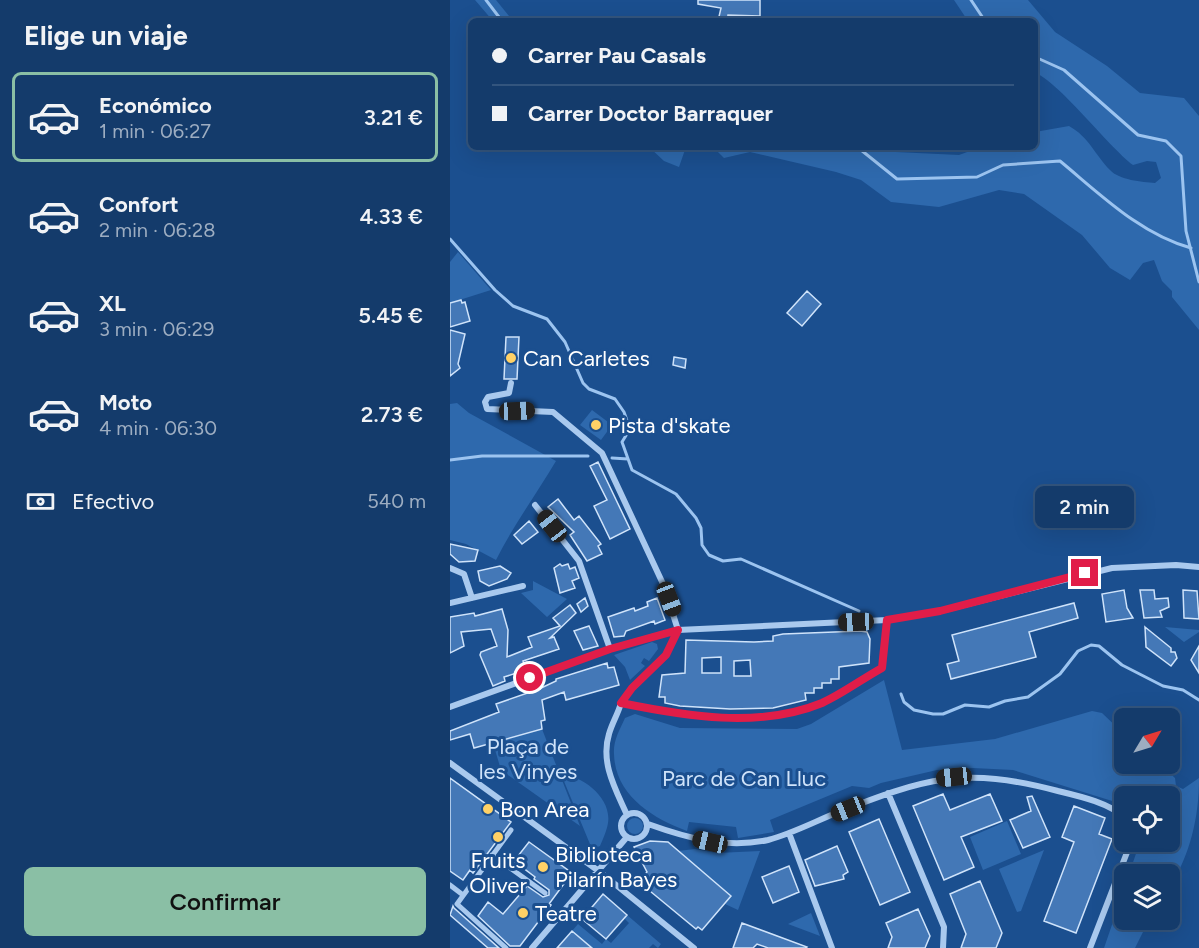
<!DOCTYPE html>
<html lang="es">
<meta charset="utf-8">
<style>
:root{--surface:#143b6b;--page:#1d4271;--text:#f1f3f6;--muted:#9dadc1;--line:#33557e;--accent:#8abfa5}
body{margin:0;font-family:Figtree,sans-serif;background:var(--page);color:var(--text);height:100vh;display:flex;flex-direction:column;font-size:22px;white-space:nowrap}
*{box-sizing:border-box;margin:0}
p{font-size:20px;color:var(--muted)}
.icon{flex:none;width:33px;height:33px;fill:none;stroke:currentColor;stroke-width:2;stroke-linecap:round;stroke-linejoin:round}
.map{position:relative;flex:1;overflow:hidden}
.details{display:flex;flex-direction:column;background:var(--surface);width:450px}
.details>*{flex:none}
.banner{position:absolute;left:18px;top:18px;width:570px;height:132px;border-radius:9px;box-shadow:0 6px 24px #0002,0 0 0 2px var(--line);display:grid;align-content:center;height:132px;padding:0 24px;background:var(--surface)}
.needle{width:39px;rotate:52deg}
.buttons{position:absolute;left:664px;top:708px;display:grid;gap:12px}
.buttons a{display:grid;place-items:center;width:66px;height:66px;border-radius:9px;background:var(--surface);box-shadow:0 6px 24px #0002,0 0 0 2px var(--line);font-size:30px}
.end{position:absolute;width:27px;height:27px;margin:-14px;border:8px solid #e11d48;background:#fff;box-shadow:0 0 0 3px #fff}
.from{border-radius:50%}
.bubble{position:absolute;height:42px;border-radius:9px;background:var(--surface);box-shadow:0 6px 24px #0002,0 0 0 2px var(--line);font-size:20px;font-weight:600;line-height:42px;text-align:center}
.car{position:absolute;width:18px;height:36px;margin:-18px -9px;border-radius:8px;box-shadow:0 0 4px 2px #0007;background:linear-gradient(#222 24%,#8ab4d8 0 40%,#222 0 76%,#8ab4d8 0 86%,#222 0)}
.banner b{display:flex;align-items:center;gap:21px;height:57px;font-size:22px}
.banner b+b{border-top:2px solid var(--line)}
.banner i{width:15px;height:15px;background:var(--text)}
ul{padding:0;list-style:none}
li{display:flex;align-items:center;gap:18px;height:90px;margin:0 12px 9px;padding:0 12px;border:3px solid transparent;border-radius:9px}
li div{flex:1}
li b{display:block;font-size:22px}
li em{font-style:normal;font-weight:600}
li.active{border-color:var(--accent)}
li>.icon{width:54px;height:54px;stroke-width:1.5}
h2{padding:0 24px;font-size:27px;line-height:72px}
.pay{display:flex;align-items:center;gap:15px;height:66px;padding:0 24px;font-size:22px}
.pay p{margin-inline-start:auto}
.button{display:flex;gap:12px;margin-top:auto;padding:12px 24px}
.button a{flex:1;height:69px;border-radius:9px;background:var(--accent);color:#111;font-size:24px;font-weight:600;line-height:69px;text-align:center}
main{display:flex;flex:1;min-height:0}
.map>svg:first-child{display:block}
.green{fill:#2e69ad}
.lines{fill:none;stroke-linecap:round;stroke-linejoin:round}
.stream{stroke:#9cc4f0;stroke-width:3}
.building{fill:#4478b7;stroke:#cfe3fa;stroke-width:1.5;fill-rule:evenodd}
.pedestrian{stroke:#a9c9ee;stroke-width:5}
.minor{stroke:#a9c9ee;stroke-width:6}
.route{stroke:#e11d48;stroke-width:8}
.poi-dot{fill:#ffd166;stroke:#1b4f8f;stroke-width:2}
.labels{text-anchor:middle;stroke-width:6;stroke-linejoin:round;paint-order:stroke}
.poi-label{font-size:22px;fill:#fff;stroke:#1b4f8f;text-anchor:start}
.park-label{font-size:22px;fill:#cfe3fa;stroke:#1b4f8f}
</style>
<main>
<section class="details">
<h2>Elige un viaje</h2>
<ul>
<li class="active"><svg class="icon" aria-label="car" viewBox="0 0 24 24"><path d="M5 17H2v-5l4-1 3-4h7l3 4 3 1v5h-3M9 17h6M6 11h13"/><circle cx="7" cy="17" r="2"/><circle cx="17" cy="17" r="2"/></svg><div><b>Económico</b><p>1 min · 06:27</p></div><em>3.21 €</em></li>
<li><svg class="icon" aria-label="car" viewBox="0 0 24 24"><path d="M5 17H2v-5l4-1 3-4h7l3 4 3 1v5h-3M9 17h6M6 11h13"/><circle cx="7" cy="17" r="2"/><circle cx="17" cy="17" r="2"/></svg><div><b>Confort</b><p>2 min · 06:28</p></div><em>4.33 €</em></li>
<li><svg class="icon" aria-label="car" viewBox="0 0 24 24"><path d="M5 17H2v-5l4-1 3-4h7l3 4 3 1v5h-3M9 17h6M6 11h13"/><circle cx="7" cy="17" r="2"/><circle cx="17" cy="17" r="2"/></svg><div><b>XL</b><p>3 min · 06:29</p></div><em>5.45 €</em></li>
<li><svg class="icon" aria-label="car" viewBox="0 0 24 24"><path d="M5 17H2v-5l4-1 3-4h7l3 4 3 1v5h-3M9 17h6M6 11h13"/><circle cx="7" cy="17" r="2"/><circle cx="17" cy="17" r="2"/></svg><div><b>Moto</b><p>4 min · 06:30</p></div><em>2.73 €</em></li>
</ul>
<div class="pay"><svg class="icon" aria-label="cash" viewBox="0 0 24 24"><path d="M3 7h18v10H3z"/><circle cx="12" cy="12" r="2"/></svg>Efectivo<p>540 m</p></div>
<div class="button"><a>Confirmar</a></div>
</section>
<div class="map">
<svg width="749" height="948" viewBox="0 0 749 948">
<rect width="100%" height="100%" fill="#1b4f8f"/>
<path class="green" d="M25,0H46L63,21H43Z
M504,0H578L605,32L657,66L690,93L734,98L749,116V330L722,297V291L712,281L704,260L693,263L680,280L660,268L632,235L574,194L549,190L489,207L441,202L411,180L386,172L300,152L274,158L263,147H433L446,152L509,155L531,147H585V132L619,126C639,137 645,155 660,170C669,180 692,182 705,183L711,178L706,162L697,161L683,165C659,147 606,79 585,73V21H518Z
M199,147H236L229,167L214,161Z
M8,252L41,290L0,303V262Z
M7,403L19,413L106,461C86,495 64,524 46,560L16,544L0,540V404Z
M142,410L162,425L151,440L130,425Z
M83,581L117,599L97,617L71,593L83,590Z
M715,627L749,630V632L734,642Z
M202,642L207,644L208,649L199,661L194,658L191,663L195,666L180,680L175,667L164,655Z
M434,680L452,750L545,739L642,711L652,713L675,735V764H710L725,778L726,786L733,789L749,778C749,819 740,853 720,888V874H679L690,842H720V796H675V805L563,770L523,768L487,770L431,783L419,788L402,786L320,820L324,832L288,838L286,827L239,822L237,831C202,818 165,795 164,754C163,741 170,729 175,718L185,714L230,728L347,729L361,724Z
M92,729L130,826L51,770L43,743Z
M111,774C133,776 162,798 158,823C157,830 153,839 150,846L142,849Z
M177 826a8 8 0 1 1 16 0a8 8 0 1 1-16 0Z
M557,821L571,854L533,870L520,837Z
M245,849L267,853L310,851L288,910L275,904L281,896L228,851Z
M594,850L571,911L567,912L549,869Z
M675,887V920H699L685,948H654Z
M361,913L370,936L338,924Z
M177,915L211,944L208,948L203,944L199,948H142L122,931L128,924L152,944L156,939L161,943L179,923L174,918Z"/>
<g class="lines">
<path class="stream" d="M36,0L52,21
M521,0L535,21
M585,57L614,70L688,135L716,141L731,156L736,231L749,282
M383,147L411,150L447,179L527,177L553,165L610,161C650,194 690,234 741,248
M0,239L45,290L63,306L97,319L115,342L133,383L139,389L165,399L174,412L180,429L172,442L182,470L226,494L246,518L251,528L252,545L259,555L273,561L291,559L409,611
M162,458L178,459
M0,460L32,456H138
M451,694L454,702L464,710L483,714H493L515,705L539,707L555,701L578,697L610,674L628,651L641,645L649,646L672,665L713,686L733,690L749,700"/>
</g>
<path class="building" d="M248,0H310V16L278,15L277,21H268L271,8L248,4Z
M357,291L371,304L352,326L337,313Z
M11,300L12,303L15,302L20,321L0,327V303Z
M0,330L15,334L8,364L10,368L0,376Z
M56,337H69L67,379H54Z
M224,357L236,359L235,368L223,365Z
M148,462L180,529L160,539L144,506L157,500L140,466Z
M108,499L124,520L129,516L151,544L148,546L152,554L137,561L120,535L124,532L98,507Z
M79,521L88,532L72,544L64,535Z
M0,544L28,550L25,561L9,562L0,554Z
M110,564L112,566L118,564L120,569L125,567L129,578L122,581L125,588L110,593L104,568Z
M50,566L61,573L57,579L39,586L30,581L28,571Z
M674,590L677,608L683,618L656,622L652,594Z
M690,590H704L705,599L718,598L719,607L710,611L712,617L694,618Z
M733,590L747,591L749,619L734,618Z
M135,598L138,606L131,612L127,604Z
M207,598L215,620L205,624L204,621L176,631L174,636L164,637L158,617L184,608L185,611L198,606L197,602Z
M624,603L628,618L579,632L586,657L501,679L497,664L509,661L502,635Z
M120,605L126,613L100,638L104,637L109,649L73,661L76,670L54,677L55,681L43,686L30,655L31,652L47,646L41,629L11,632L14,646L0,653V617L24,613L25,616L52,609L58,630L57,657L82,647L78,637L110,626L103,618Z
M139,626L148,646L133,650L124,631Z
M695,627L721,648V652H725L727,658L721,666L696,647Z
M410,631L417,632L420,639L419,663L389,667V679H381V683H372V688H364V693H355L356,700L323,708L280,709L230,706L215,703V697H209L212,675L235,673L236,640L304,642L323,641V636L333,634ZM271,657V673H252V658ZM300,660L301,676H284V661Z
M749,646V673L741,660Z
M157,663L158,668L164,667L169,685L116,700L114,692L92,700L95,720L91,721L92,729L24,748L20,734L0,740V731L49,712L46,704L89,689L106,681V679Z
M0,778L61,822L23,873L20,870L13,880L0,871Z
M493,794L500,810L540,794L552,821L511,837L524,867L494,880L463,806Z
M582,796L600,837L573,848L560,820L581,811L577,797Z
M624,806L655,818L649,834L662,839L626,933L594,921L624,842L612,837Z
M429,819L460,892L430,905L399,832Z
M200,841L218,842L281,896L252,930L248,927L246,929L189,882L197,872L184,847Z
M79,842L122,873L99,904L101,905L70,946H60L28,916L38,902L53,914L77,886L93,897L99,895V890L84,879L85,877L64,861Z
M387,846L398,872L393,875L394,879L365,886L355,860Z
M339,866L349,892L323,903L312,877Z
M530,881L552,933L546,948H511L516,934L500,894Z
M153,894L177,915L156,939L132,919Z
M3,906L4,908L49,948H38L0,915Z
M468,909L480,936L475,948H438L442,937L436,923Z
M292,923L357,947L356,948H318L307,944L303,948H283Z
M122,931L142,948H107Z"/>
<g class="lines">
<path class="pedestrian" d="M42,855L95,893
M0,885L13,895
M56,948L7,904L61,830"/>
<path class="minor" d="M61,383L59,393L38,397L35,402L37,409L103,412L152,453L214,586L228,630
M85,505L129,561L160,649
M0,568L14,574L22,598
M0,603L73,586
M228,630L216,655L182,688L171,703C235,716 309,729 372,703C392,694 412,679 432,668L437,620
M171,703C168,714 162,723 159,734C150,763 166,790 177,815
M0,707L160,649L228,630L437,620L490,611L662,568L726,565L749,567
M0,763L150,872L244,948
M438,793L494,927L493,948
M171 826a13 13 0 1 1 26 0a13 13 0 1 1-26 0Z
M198,824C237,838 276,849 318,840C341,834 364,822 386,813C475,778 513,766 608,791C629,796 660,803 675,818
M339,833L382,948
M82,948L177,837
M640,948L681,842"/>
</g>
<g class="lines">
<path class="route" d="M80,678L160,649L228,630L216,655L182,688L171,703C235,716 309,729 372,703C392,694 412,679 432,668L437,620L490,611L635,573"/>
</g>
<g class="poi-dot">
<circle cx="61" cy="358" r="6"/>
<circle cx="146" cy="425" r="6"/>
<circle cx="38" cy="809" r="6"/>
<circle cx="48" cy="837" r="6"/>
<circle cx="93" cy="867" r="6"/>
<circle cx="73" cy="913" r="6"/>
</g>
<g class="labels">
<g class="poi-label">
<text x="73" y="366">Can Carletes</text>
<text x="158" y="433">Pista d'skate</text>
<text x="50" y="817">Bon Area</text>
<text x="105" y="862">Biblioteca<tspan x="105" dy="25">Pilarín Bayes</tspan></text>
<text x="48" y="868" text-anchor="middle">Fruits<tspan x="48" dy="25">Oliver</tspan></text>
<text x="85" y="921">Teatre</text>
</g>
<g class="park-label">
<text x="78" y="754">Plaça de<tspan x="78" dy="25">les Vinyes</tspan></text>
<text x="294" y="786">Parc de Can Lluc</text>
</g>
</g>
</svg>
<div class="buttons">
<a><svg class="needle" viewBox="-14 -14 28 28"><path d="M0-13l5 13h-10z" fill="#e53935"/><path d="M0 13l5-13h-10z" fill="#9dadc1"/></svg></a>
<a><svg class="icon" aria-label="locate" viewBox="0 0 24 24"><circle cx="12" cy="12" r="6"/><path d="M12 2v4M12 18v4M2 12h4M18 12h4"/></svg></a>
<a><svg class="icon" aria-label="layers" viewBox="0 0 24 24"><path d="M12 4l9 5-9 5-9-5zM3 14l9 5 9-5"/></svg></a>
</div>
<i class="end from" style="left:80px;top:678px"></i>
<i class="end" style="left:635px;top:573px"></i>
<div class="bubble" style="left:585px;top:486px;width:99px">2 min</div>
<i class="car" style="left:67px;top:411px;rotate:88deg"></i>
<i class="car" style="left:102px;top:526px;rotate:322deg"></i>
<i class="car" style="left:219px;top:599px;rotate:159deg"></i>
<i class="car" style="left:406px;top:622px;rotate:268deg"></i>
<i class="car" style="left:504px;top:777px;rotate:264deg"></i>
<i class="car" style="left:398px;top:809px;rotate:248deg"></i>
<i class="car" style="left:260px;top:842px;rotate:283deg"></i>
<div class="banner">
<b><i class="from"></i>Carrer Pau Casals</b>
<b><i></i>Carrer Doctor Barraquer</b>
</div>
</div>
</main>
